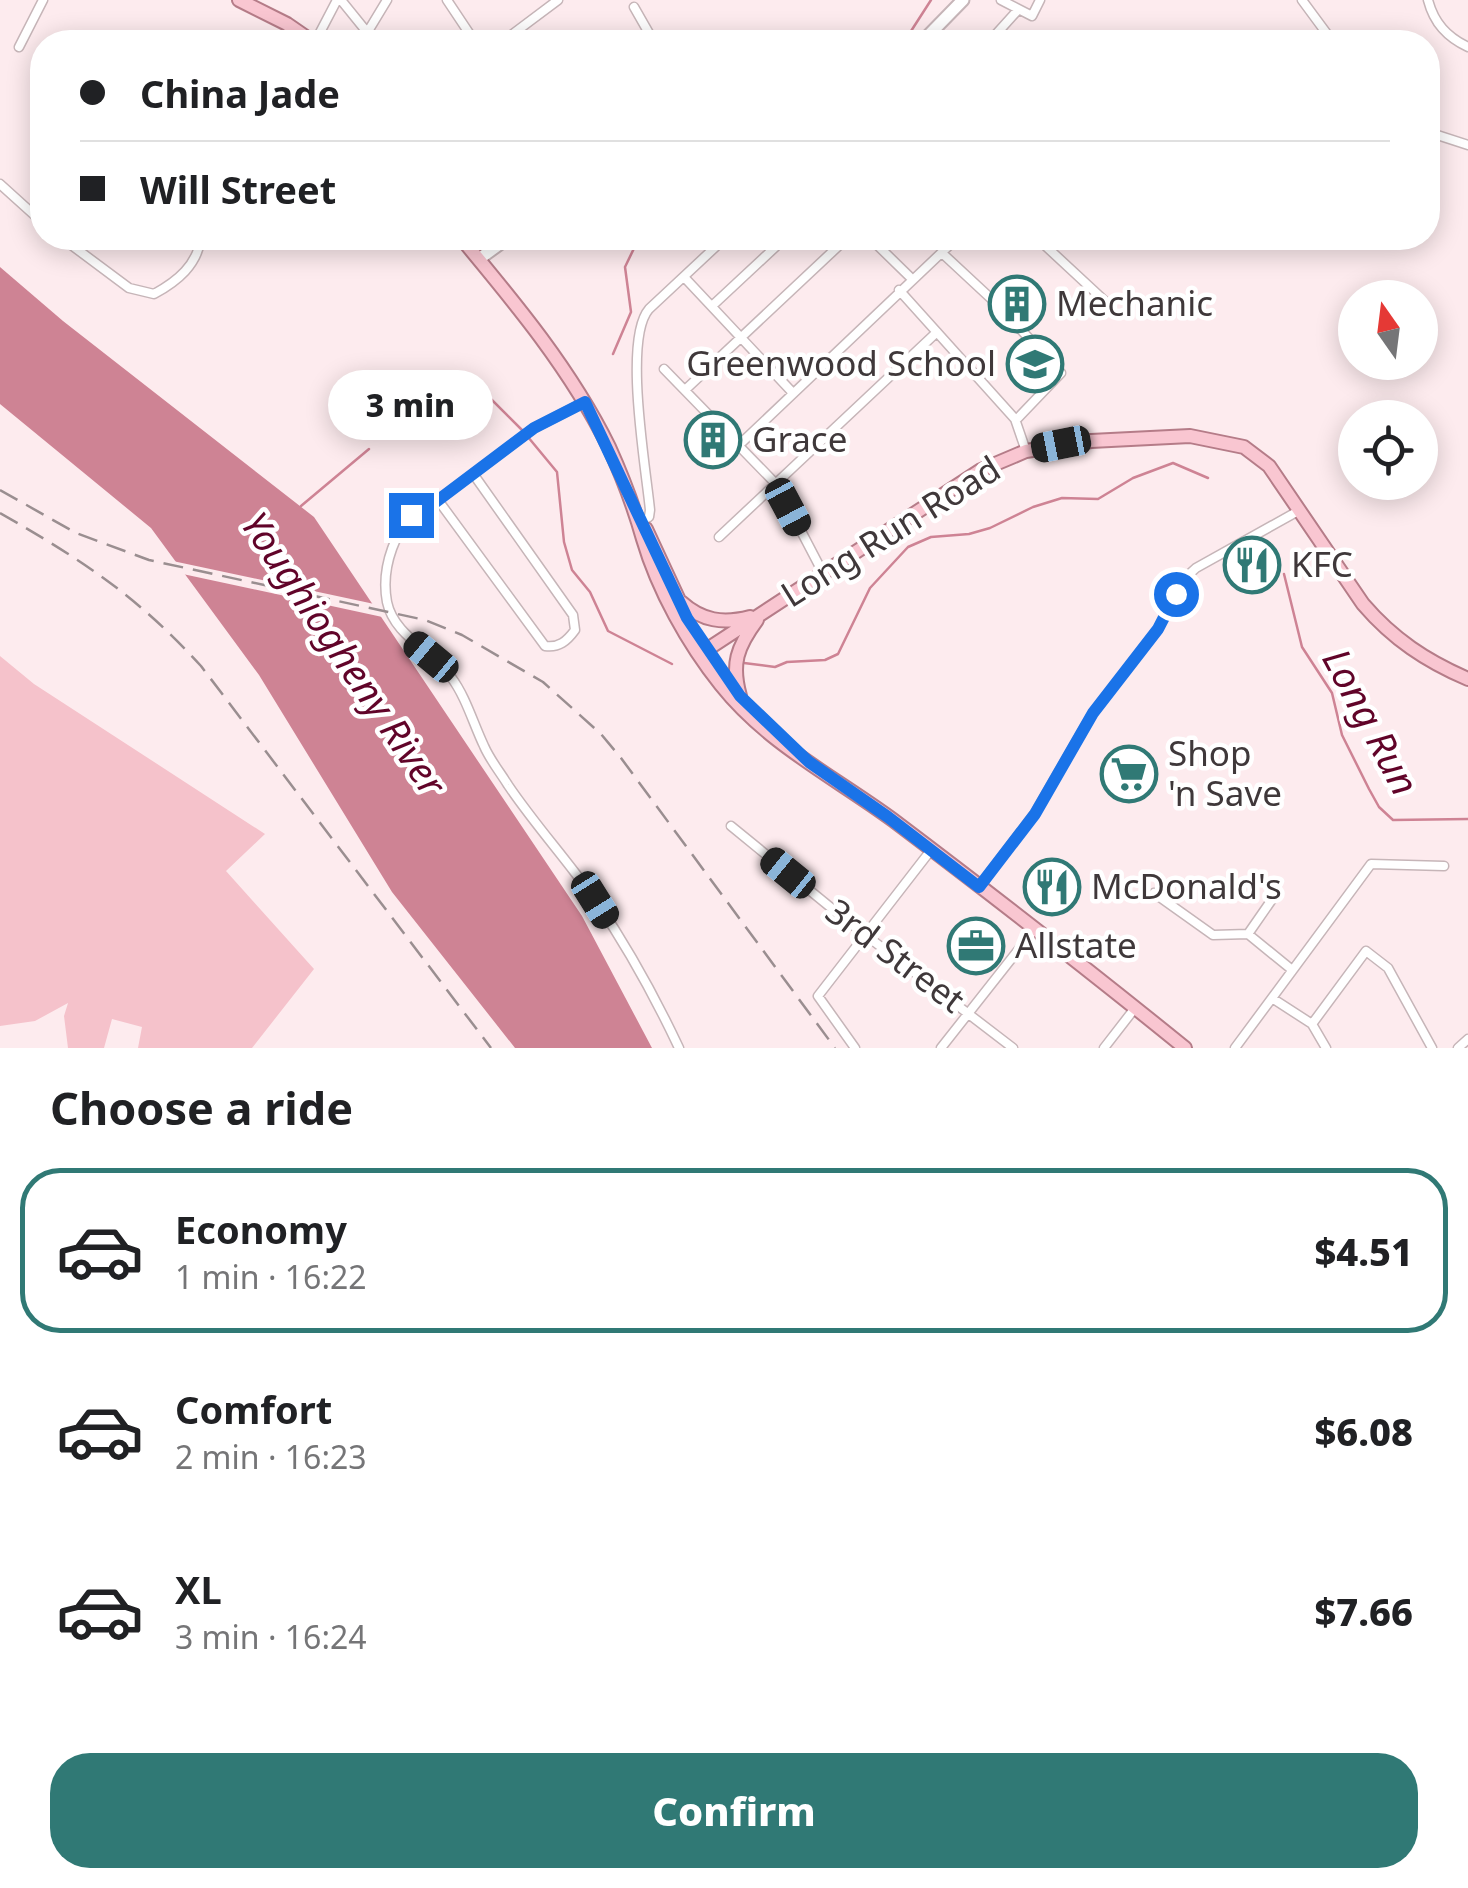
<!DOCTYPE html>
<meta charset="utf-8">
<style>
:root{--surface:#fff;--page:#f6f6f6;--text:#202124;--muted:#757577;--line:#e0e0e0;--accent:#307975}
body{margin:0;font-family:"Noto Sans",sans-serif;background:var(--page);color:var(--text);height:100vh;display:flex;flex-direction:column;font-size:38px;white-space:nowrap}
*{box-sizing:border-box;margin:0}
p{font-size:32px;color:var(--muted)}
.icon{flex:none;width:55px;height:55px;fill:none;stroke:currentColor;stroke-width:2;stroke-linecap:round;stroke-linejoin:round}
.map{position:relative;height:1048px;overflow:hidden}
.side{display:flex;flex-direction:column;background:var(--surface);flex:1}
.side>*{flex:none}
.top-card{position:absolute;left:30px;top:30px;width:1410px;height:220px;border-radius:40px;box-shadow:0 5px 25px #0003;display:grid;align-content:center;height:220px;padding:0 50px;background:var(--surface)}
.needle{width:65px;rotate:346deg}
.tools{position:absolute;left:1338px;top:280px;display:grid;gap:20px}
.tools a{display:grid;place-items:center;width:100px;height:100px;border-radius:50%;background:var(--surface);box-shadow:0 5px 25px #0003;font-size:50px}
.end{position:absolute;width:45px;height:45px;margin:-22px;border:12px solid #1a73e8;background:#fff;box-shadow:0 0 0 5px #fff}
.from{border-radius:50%}
.bubble{position:absolute;height:70px;border-radius:35px;background:var(--surface);box-shadow:0 5px 25px #0003;font-size:32px;font-weight:800;line-height:70px;text-align:center}
.car{position:absolute;width:30px;height:60px;margin:-30px -15px;border-radius:12px;box-shadow:0 0 8px 2px #0007;background:linear-gradient(#222 24%,#8ab4d8 0 40%,#222 0 76%,#8ab4d8 0 86%,#222 0)}
.top-card b{display:flex;align-items:center;gap:35px;height:95px;font-size:38px}
.top-card b+b{border-top:2px solid var(--line)}
.top-card i{width:25px;height:25px;background:var(--text)}
ul{padding:0;list-style:none}
li{display:flex;align-items:center;gap:30px;height:165px;margin:0 20px 15px;padding:0 30px;border:5px solid transparent;border-radius:40px}
li div{flex:1}
li b{display:block;font-size:38px}
li em{font-style:normal;font-weight:800}
li.current{border-color:var(--accent)}
li>.icon{width:90px;height:90px;stroke-width:1.5}
h2{padding:0 50px;font-size:45px;line-height:120px}
.primary-button{display:flex;gap:20px;margin-top:auto;padding:20px 50px}
.primary-button a{flex:1;height:115px;border-radius:40px;background:var(--accent);color:#fff;font-size:40px;font-weight:800;line-height:115px;text-align:center}
.map>svg:first-child{display:block}
.green{fill:#f5c2cb}
.water{fill:#ce8394}
.pier{fill:#fdebee}
.lines{fill:none;stroke-linecap:round;stroke-linejoin:round}
.stream{stroke:#ce8394;stroke-width:2.5}
.street-casing{stroke:#c6b5b8;stroke-width:11}
.secondary-casing{stroke:#c6b5b8;stroke-width:15}
.primary-casing{stroke:#b57c88;stroke-width:16}
.street{stroke:#fff;stroke-width:8}
.secondary{stroke:#fff;stroke-width:11}
.primary{stroke:#f9c6d1;stroke-width:12}
.rail{stroke:#9a8e90;stroke-width:2.5;stroke-dasharray:20 10;stroke-linecap:butt}
.route{stroke:#1a73e8;stroke-width:12}
.labels{text-anchor:middle;stroke-width:9;stroke-linejoin:round;paint-order:stroke}
.poi-label{font-size:35px;fill:#3f383a;stroke:#fff;text-anchor:start}
.street-label{font-size:35px;fill:#3f383a;stroke:#fff}
.water-label{font-size:38px;font-style:italic;fill:#610429;stroke:#fff}
</style>
<div class="map">
<svg width="1468" height="1048" viewBox="0 0 1468 1048">
<rect width="100%" height="100%" fill="#fdebee"/>
<path class="green" d="M0,656L34,684L265,834L226,871L314,969L252,1048H138L142,1027L112,1019L104,1048H68L64,1016L68,1003L35,1021L0,1026Z"/>
<path class="water" d="M0,267L63,321L314,517L582,916L652,1048H515L392,892L259,675L151,528L0,404Z"/>
<path class="pier" d="M168,560L379,605L387,618L178,573Z"/>
<g class="lines">
<path class="stream" d="M904,42L931,0
M613,354L631,312L625,267L639,238
M399,420C419,403 443,376 470,378L523,431
M528,437L557,472L564,542L572,570L590,592L608,631L672,664
M301,506L369,449
M1284,574L1302,647L1332,693L1342,735L1369,789L1379,807L1393,820L1468,819
M744,663L775,667L787,662L825,660L838,654L870,588L908,547L931,537L969,534L990,528L1033,507L1062,498L1098,499L1133,478L1173,463L1208,478"/>
<g class="street-casing">
<path id="street" d="M341,0L375,42
M447,0L475,42
M1001,0L1032,16L1040,0
M1302,0L1333,42
M1428,0C1434,23 1447,37 1468,47
M634,7L654,42
M367,33L387,0
M315,42L337,0
M502,42L558,0
M989,42L1017,11
M19,47L43,0
M1428,132L1468,145
M0,184L42,222
M62,238L129,288L154,294C178,281 197,265 201,238
M870,238L912,279
M1037,238L1107,303
M942,253L999,306L1061,373L1016,420
M684,277L792,392
M899,290L1015,419L1026,451
M712,306L785,238
M664,369L777,485L823,573
M685,390L847,238
M585,402L534,428L425,510C394,522 381,570 387,602C394,636 433,651 451,677C466,697 473,723 484,746C490,760 500,772 508,785C535,825 568,861 596,901C628,948 655,997 679,1048
M738,446L957,238
M438,500L545,646C559,648 567,641 575,630L573,615L474,475
M640,521L649,517L650,510C646,468 623,339 649,309L725,238
M719,537L937,332
M731,826L846,920L1013,1048
M979,887L1035,813L1093,713L1158,629L1185,578L1196,568L1300,510
M1154,893L1213,935L1248,934
M1248,934L1291,969
M1248,934L1273,898
M1272,998L1312,1024L1326,1048
M1312,1024L1366,951L1388,968L1432,1048
M855,1048L818,996L931,850
M941,1048L1034,930
M1104,1048L1135,1008
M1235,1048L1371,864L1444,866
M1458,1048L1468,1039"/>
</g>
<g class="secondary-casing">
<path id="secondary" d="M922,42L963,0
M479,259L508,238"/>
</g>
<g class="primary-casing">
<path id="primary" d="M239,0L287,24L313,42
M461,238C516,304 571,370 609,447C623,478 634,507 643,539C658,590 688,644 721,685C768,744 833,776 893,820C991,894 1089,970 1185,1048
M646,529L684,611
M681,602C702,621 723,624 750,617
M700,654L981,470L1026,451L1091,441L1190,436L1244,447L1269,466L1363,604C1393,639 1426,661 1468,679
M740,696C731,664 737,647 757,620"/>
</g>
<use href="#street" class="street"/>
<use href="#secondary" class="secondary"/>
<use href="#primary" class="primary"/>
<path class="rail" d="M0,490L76,533L149,560L425,620L462,635L543,682L601,734L621,758L835,1048
M0,513C82,560 136,595 201,666L491,1048"/>
</g>
<g class="lines">
<path class="route" d="M411,515L425,510L534,428L585,402L687,618L740,696L809,762L888,817L979,887L1035,814L1093,713L1158,629L1176,594"/>
</g>
<defs>
<g id="building-ring" transform="scale(2.875)"><circle r="9.5" fill="#fff" stroke="#307975" stroke-width="1.5"/><path d="M-4-6H4V6H1V3H-1V6H-4ZM-2.5-4.3h1.7v1.8h-1.7ZM.8-4.3h1.7v1.8H.8ZM-2.5-1h1.7V.8h-1.7ZM.8-1h1.7V.8H.8Z" fill="#307975"/></g>
<g id="school-ring" transform="scale(2.875)"><circle r="9.5" fill="#fff" stroke="#307975" stroke-width="1.5"/><path d="M0-5L7-2L0 1L-7-2ZM-4 1L0 2.5L4 1V4Q0 6-4 4Z" fill="#307975"/></g>
<g id="restaurant-ring" transform="scale(2.875)"><circle r="9.5" fill="#fff" stroke="#307975" stroke-width="1.5"/><path d="M-5-6h1v4h1v-4h1v4h1v-4h1v5L-1.5 .5V6h-2V.5L-5-1ZM5-6V6H3V1.5H1.5Q1.5-4 5-6Z" fill="#307975"/></g>
<g id="supermarket-ring" transform="scale(2.875)"><circle r="9.5" fill="#fff" stroke="#307975" stroke-width="1.5"/><path d="M-6-5.5h2.5l.6 2H6L4.5 2H-2.5L-4.4-4H-6ZM-1.5 3.2a1.3 1.3 0 1 0 .1 0ZM3 3.2a1.3 1.3 0 1 0 .1 0Z" fill="#307975"/></g>
<g id="office-ring" transform="scale(2.875)"><circle r="9.5" fill="#fff" stroke="#307975" stroke-width="1.5"/><path d="M-6-3h4V-5.5h4V-3h4V5H-6ZM-1-4.5V-3h2v-1.5ZM-6 0V1H6V0Z" fill="#307975"/></g>
</defs>
<g fill-rule="evenodd">
<use href="#building-ring" x="1017" y="304"/>
<use href="#school-ring" x="1035" y="364"/>
<use href="#building-ring" x="713" y="440"/>
<use href="#restaurant-ring" x="1252" y="565"/>
<use href="#supermarket-ring" x="1129" y="774"/>
<use href="#restaurant-ring" x="1052" y="887"/>
<use href="#office-ring" x="976" y="946"/>
</g>
<g class="labels">
<g class="poi-label">
<text x="1056" y="316">Mechanic</text>
<text x="996" y="376" text-anchor="end">Greenwood School</text>
<text x="752" y="452">Grace</text>
<text x="1291" y="577">KFC</text>
<text x="1168" y="766">Shop<tspan x="1168" dy="40">'n Save</tspan></text>
<text x="1091" y="899">McDonald's</text>
<text x="1015" y="958">Allstate</text>
</g>
<g class="street-label">
<text transform="translate(891 532) rotate(-32)" y="12">Long Run Road</text>
<text transform="translate(895 956) rotate(37)" y="12">3rd Street</text>
</g>
<g class="water-label">
<text transform="translate(343 654) rotate(56)" y="13">Youghiogheny River</text>
<text transform="translate(1370 722) rotate(62)" y="13">Long Run</text>
</g>
</g>
</svg>
<div class="tools">
<a><svg class="needle" viewBox="-14 -14 28 28"><path d="M0-13l5 13h-10z" fill="#e53935"/><path d="M0 13l5-13h-10z" fill="#757577"/></svg></a>
<a><svg class="icon" aria-label="locate" viewBox="0 0 24 24"><circle cx="12" cy="12" r="6"/><path d="M12 2v4M12 18v4M2 12h4M18 12h4"/></svg></a>
</div>
<i class="end from" style="left:1176px;top:594px"></i>
<i class="end" style="left:411px;top:515px"></i>
<div class="bubble" style="left:328px;top:370px;width:165px">3 min</div>
<i class="car" style="left:1061px;top:444px;rotate:259deg"></i>
<i class="car" style="left:788px;top:507px;rotate:152deg"></i>
<i class="car" style="left:431px;top:657px;rotate:310deg"></i>
<i class="car" style="left:788px;top:873px;rotate:309deg"></i>
<i class="car" style="left:595px;top:900px;rotate:148deg"></i>
<div class="top-card">
<b><i class="from"></i>China Jade</b>
<b><i></i>Will Street</b>
</div>
</div>
<section class="side">
<h2>Choose a ride</h2>
<ul>
<li class="current"><svg class="icon" aria-label="car" viewBox="0 0 24 24"><path d="M5 17H2v-5l4-1 3-4h7l3 4 3 1v5h-3M9 17h6M6 11h13"/><circle cx="7" cy="17" r="2"/><circle cx="17" cy="17" r="2"/></svg><div><b>Economy</b><p>1 min · 16:22</p></div><em>$4.51</em></li>
<li><svg class="icon" aria-label="car" viewBox="0 0 24 24"><path d="M5 17H2v-5l4-1 3-4h7l3 4 3 1v5h-3M9 17h6M6 11h13"/><circle cx="7" cy="17" r="2"/><circle cx="17" cy="17" r="2"/></svg><div><b>Comfort</b><p>2 min · 16:23</p></div><em>$6.08</em></li>
<li><svg class="icon" aria-label="car" viewBox="0 0 24 24"><path d="M5 17H2v-5l4-1 3-4h7l3 4 3 1v5h-3M9 17h6M6 11h13"/><circle cx="7" cy="17" r="2"/><circle cx="17" cy="17" r="2"/></svg><div><b>XL</b><p>3 min · 16:24</p></div><em>$7.66</em></li>
</ul>
<div class="primary-button"><a>Confirm</a></div>
</section>
